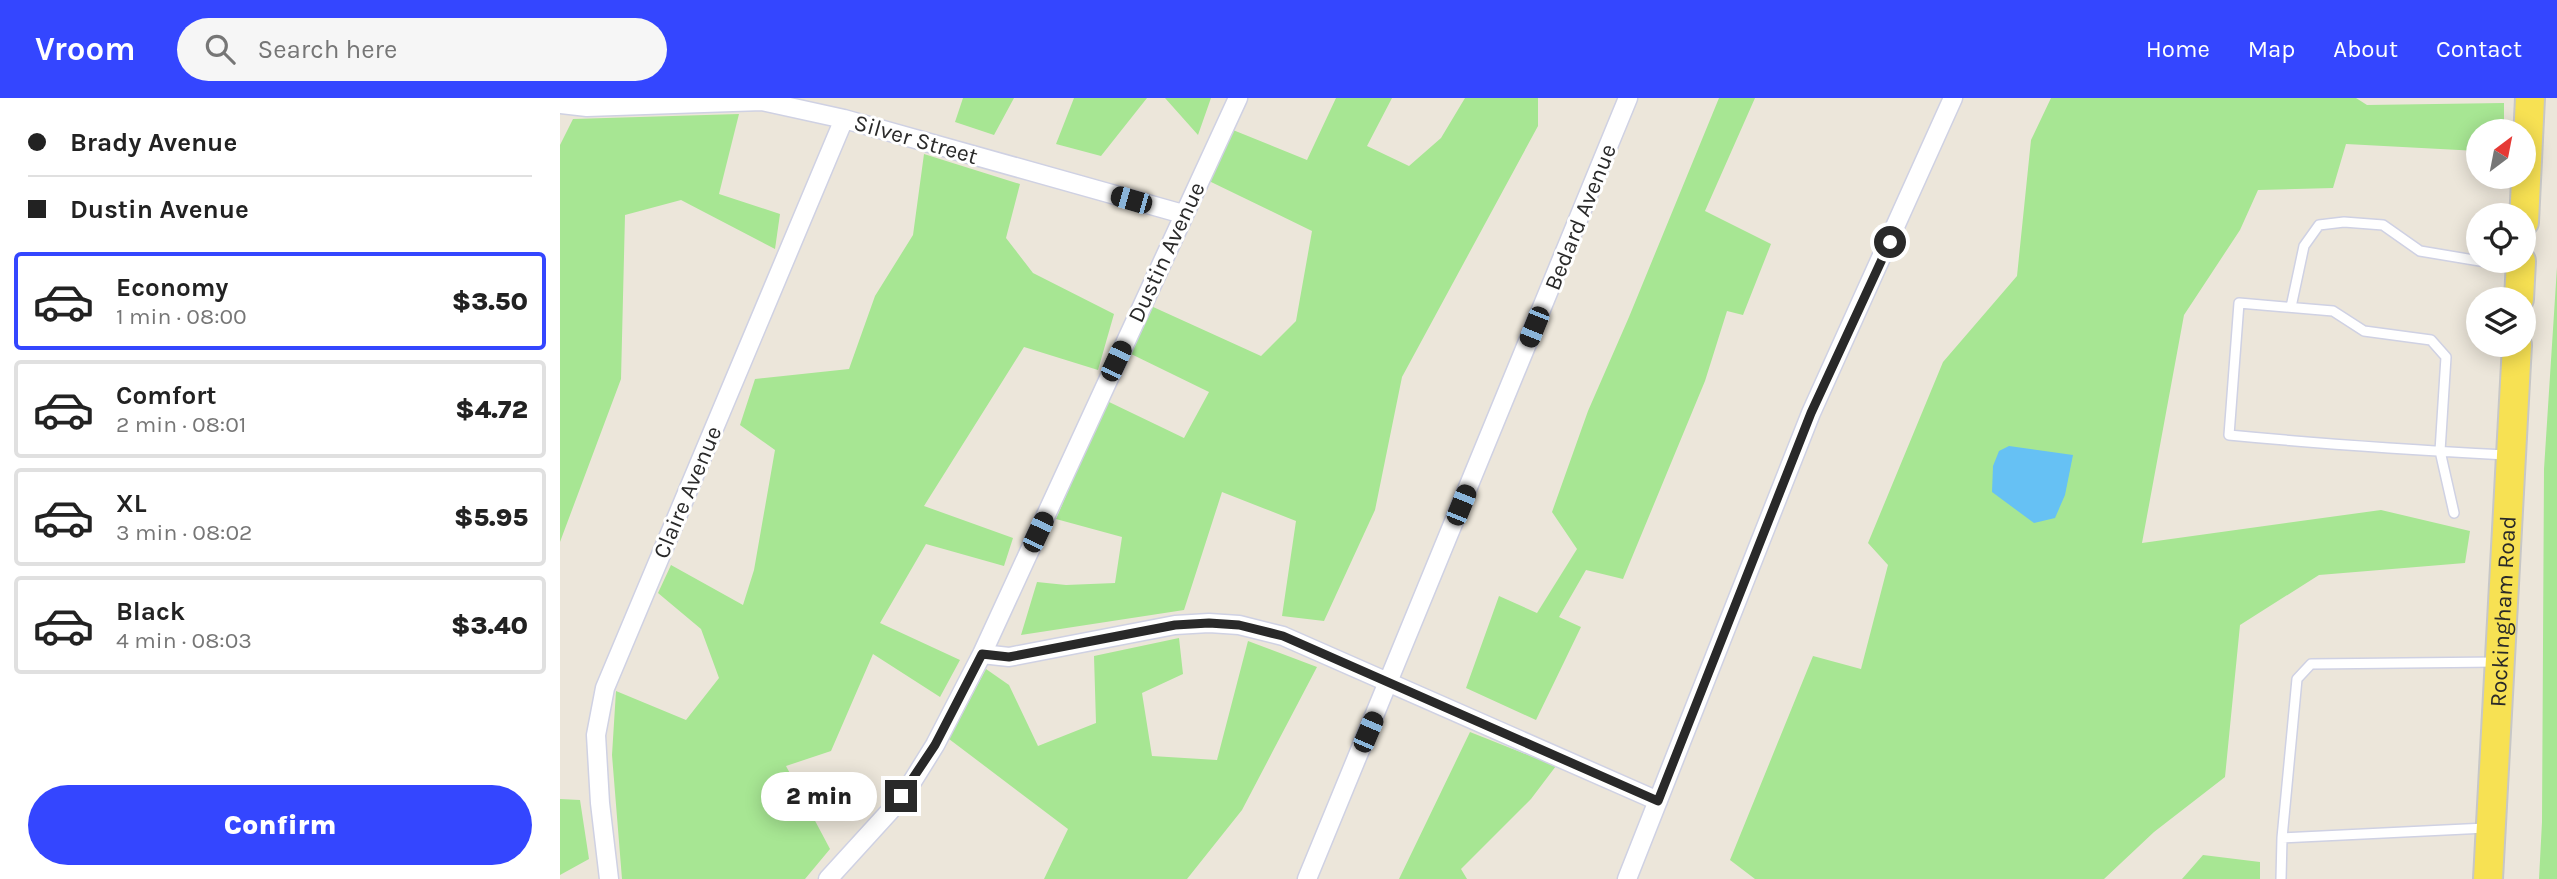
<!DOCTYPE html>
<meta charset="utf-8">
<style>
:root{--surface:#fff;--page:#f6f6f6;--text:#222;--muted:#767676;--line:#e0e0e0;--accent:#3446ff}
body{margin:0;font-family:Karla,sans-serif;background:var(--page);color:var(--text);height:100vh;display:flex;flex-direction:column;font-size:26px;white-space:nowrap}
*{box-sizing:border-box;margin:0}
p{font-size:23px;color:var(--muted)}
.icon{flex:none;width:38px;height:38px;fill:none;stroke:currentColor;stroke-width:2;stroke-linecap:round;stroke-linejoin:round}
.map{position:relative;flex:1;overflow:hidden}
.drawer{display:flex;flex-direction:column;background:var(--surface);width:560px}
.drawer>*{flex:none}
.top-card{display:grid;align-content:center;height:154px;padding:0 28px;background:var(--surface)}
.needle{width:46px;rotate:32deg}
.controls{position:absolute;left:1906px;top:21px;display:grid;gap:14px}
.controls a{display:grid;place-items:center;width:70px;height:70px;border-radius:50%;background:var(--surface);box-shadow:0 4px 18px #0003;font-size:35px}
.end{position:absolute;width:32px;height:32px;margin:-16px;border:9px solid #292929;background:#fff;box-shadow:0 0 0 4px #fff}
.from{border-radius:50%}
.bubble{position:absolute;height:49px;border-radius:24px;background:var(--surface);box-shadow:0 4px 18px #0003;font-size:23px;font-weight:800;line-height:49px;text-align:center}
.car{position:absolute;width:21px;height:42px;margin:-21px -10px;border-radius:9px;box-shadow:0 0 5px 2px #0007;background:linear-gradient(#222 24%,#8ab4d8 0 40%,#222 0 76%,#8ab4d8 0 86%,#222 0)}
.top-card b{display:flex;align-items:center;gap:24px;height:66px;font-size:26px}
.top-card b+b{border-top:2px solid var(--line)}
.top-card i{width:18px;height:18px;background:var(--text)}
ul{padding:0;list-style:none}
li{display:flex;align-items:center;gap:21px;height:98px;margin:0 14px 10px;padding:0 14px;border:4px solid var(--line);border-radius:7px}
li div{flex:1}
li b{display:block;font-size:26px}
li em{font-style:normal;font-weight:800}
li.active{border-color:var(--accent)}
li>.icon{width:63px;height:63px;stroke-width:1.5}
.button{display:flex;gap:14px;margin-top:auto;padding:14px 28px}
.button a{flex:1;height:80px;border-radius:42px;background:var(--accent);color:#fff;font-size:28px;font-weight:800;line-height:80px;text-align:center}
header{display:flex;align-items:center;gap:42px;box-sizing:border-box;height:98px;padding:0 35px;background:var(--accent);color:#fff}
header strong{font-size:33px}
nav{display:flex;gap:38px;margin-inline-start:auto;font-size:24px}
.search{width:490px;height:63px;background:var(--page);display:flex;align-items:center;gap:18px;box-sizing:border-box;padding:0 24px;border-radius:38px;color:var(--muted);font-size:26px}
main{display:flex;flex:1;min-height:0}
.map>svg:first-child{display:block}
.green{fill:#a7e693}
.water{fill:#66c1f4}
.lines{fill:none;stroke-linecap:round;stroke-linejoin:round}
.lane-casing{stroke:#cfd1e3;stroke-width:12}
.street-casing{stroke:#cfd1e3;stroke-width:21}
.primary-casing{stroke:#c7c7c7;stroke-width:32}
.lane{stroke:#fff;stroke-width:9}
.street{stroke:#fff;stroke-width:18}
.primary{stroke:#f7e153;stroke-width:28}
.route{stroke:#292929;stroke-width:9}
.labels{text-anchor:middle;stroke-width:6;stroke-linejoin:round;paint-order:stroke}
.street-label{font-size:23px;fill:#292929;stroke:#fff}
</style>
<header>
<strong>Vroom</strong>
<div class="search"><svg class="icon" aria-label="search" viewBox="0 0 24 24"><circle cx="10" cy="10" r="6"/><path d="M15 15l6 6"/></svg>Search here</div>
<nav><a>Home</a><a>Map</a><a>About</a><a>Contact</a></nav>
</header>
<main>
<section class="drawer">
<div class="top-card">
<b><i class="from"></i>Brady Avenue</b>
<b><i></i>Dustin Avenue</b>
</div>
<ul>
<li class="active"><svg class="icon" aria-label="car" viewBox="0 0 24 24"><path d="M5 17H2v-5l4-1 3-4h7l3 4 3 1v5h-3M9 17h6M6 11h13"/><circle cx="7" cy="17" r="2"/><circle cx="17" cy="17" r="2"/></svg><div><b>Economy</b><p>1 min · 08:00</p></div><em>$3.50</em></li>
<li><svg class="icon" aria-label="car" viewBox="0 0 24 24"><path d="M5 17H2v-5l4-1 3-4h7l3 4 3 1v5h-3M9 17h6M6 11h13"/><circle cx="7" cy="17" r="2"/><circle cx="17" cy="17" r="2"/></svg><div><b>Comfort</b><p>2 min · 08:01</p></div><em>$4.72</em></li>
<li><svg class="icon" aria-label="car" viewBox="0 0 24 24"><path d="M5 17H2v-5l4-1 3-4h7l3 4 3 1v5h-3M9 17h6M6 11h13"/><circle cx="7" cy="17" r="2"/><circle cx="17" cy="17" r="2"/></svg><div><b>XL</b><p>3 min · 08:02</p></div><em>$5.95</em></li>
<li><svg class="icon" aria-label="car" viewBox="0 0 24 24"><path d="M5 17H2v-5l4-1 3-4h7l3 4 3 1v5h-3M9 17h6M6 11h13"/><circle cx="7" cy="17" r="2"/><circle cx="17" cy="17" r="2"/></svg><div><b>Black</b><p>4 min · 08:03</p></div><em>$3.40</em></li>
</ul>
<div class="button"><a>Confirm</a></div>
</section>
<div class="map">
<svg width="1997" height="781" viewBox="0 0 1997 781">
<rect width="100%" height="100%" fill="#ece6da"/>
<path class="green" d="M403,0H454L434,37L395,24Z
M514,0H587L541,58L496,46Z
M605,0H651L638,37Z
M776,0H832L807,48L849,68L881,40L905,0H978V28L842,279L815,412L764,523L722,518L736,423L662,394L624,512L461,537L477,484L506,487L555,485L562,439L496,421L547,303L624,340L649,294L569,255L591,208L701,258L736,223L752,133L649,83L673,32L747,62Z
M1159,0H1195L1145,113L1211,146L1183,217L1167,213L1145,283L1063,481L1026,472L999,519L1021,529L976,622L906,590L939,498L977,515L1017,451L992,414L1028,313L1069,219Z
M1491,0H1796L1807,7L1944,5V33H1918V53L1786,46L1773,90L1698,92L1680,132L1624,217L1582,445L1821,412L1910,433L1905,465L1759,477L1680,527L1665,679L1594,734L1544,781H1195L1170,762L1253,558L1301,571L1328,467L1308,445L1383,264L1457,178L1471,42Z
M179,16L159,96L220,116L215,151L121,102L65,117L61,281L0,444V47L13,21Z
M364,56L460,86L446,140L473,175L554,216L538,272L464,249L364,408L453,440L444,468L366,446L320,525L400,562L380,599L313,556L271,653L226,668L270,751L245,781H62L52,657L56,593L126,622L159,580L141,531L98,495L111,467L183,507L194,472L215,352L180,327L195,281L289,271L315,198L353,137Z
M1997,169V781H1979L1982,724L1984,371Z
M619,540L623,576L582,595L592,658L657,662L688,543L757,569L682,712L627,781H484L508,731L389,641L426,571L449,587L478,648L536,625L534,558Z
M910,634L996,668L971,701L901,771L907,781H839Z
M0,701L20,702L29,761L0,777Z
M1643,757L1700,764V781H1622Z"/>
<path class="water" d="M1449,348L1513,357L1505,397L1495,420L1474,425L1432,394L1433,368L1439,353Z"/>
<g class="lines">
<g class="lane-casing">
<path id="lane" d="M1731,209L1744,148L1759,127L1784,124L1823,127L1860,153L1956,169
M1894,415L1880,353L1886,259L1871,242L1804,233L1773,213L1679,205L1669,337C1761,346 1854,352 1946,357
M1722,740L1926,730
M1721,781L1722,740L1737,581L1751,566L1938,564"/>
</g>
<g class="street-casing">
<path id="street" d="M0,6L27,9L202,3L284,21L623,116
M422,556L449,559L615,527L649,525L679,527L723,538L1098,703
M49,781L40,705L36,637L45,590L284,21
M268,781L330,713L352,684L375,647L422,556L678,0
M747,781L1068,0
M1067,781L1251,315L1393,0"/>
</g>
<g class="primary-casing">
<g id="primary">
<path d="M1964,124L1970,0"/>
<path d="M1959,201L1961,163"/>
<path id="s1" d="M1928,781L1957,247"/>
</g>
</g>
<use href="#lane" class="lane"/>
<use href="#street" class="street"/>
<use href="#primary" class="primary"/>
</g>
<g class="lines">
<path class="route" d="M341,698L375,647L422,556L449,559L615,527L649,525L679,527L723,538L1098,703L1251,315L1330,144"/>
</g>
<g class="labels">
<g class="street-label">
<text transform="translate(356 41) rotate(16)" y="8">Silver Street</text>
<text transform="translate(1020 119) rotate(-68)" y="8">Bedard Avenue</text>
<text transform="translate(606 154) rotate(-65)" y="8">Dustin Avenue</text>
<text transform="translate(127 394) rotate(-67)" y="8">Claire Avenue</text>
<text dy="8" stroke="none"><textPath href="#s1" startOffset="268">Rockingham Road</textPath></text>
</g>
</g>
</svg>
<div class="controls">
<a><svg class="needle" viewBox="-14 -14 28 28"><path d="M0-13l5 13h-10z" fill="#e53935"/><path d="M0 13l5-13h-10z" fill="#767676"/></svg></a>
<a><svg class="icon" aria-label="locate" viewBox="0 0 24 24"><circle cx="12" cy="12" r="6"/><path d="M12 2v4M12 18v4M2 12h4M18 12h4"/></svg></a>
<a><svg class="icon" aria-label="layers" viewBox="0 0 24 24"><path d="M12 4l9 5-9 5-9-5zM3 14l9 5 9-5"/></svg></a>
</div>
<i class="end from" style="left:1330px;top:144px"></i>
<i class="end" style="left:341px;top:698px"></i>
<div class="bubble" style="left:201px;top:674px;width:116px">2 min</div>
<i class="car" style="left:571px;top:102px;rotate:286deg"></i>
<i class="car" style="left:974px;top:229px;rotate:202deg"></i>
<i class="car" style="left:556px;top:263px;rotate:25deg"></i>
<i class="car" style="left:901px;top:407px;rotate:22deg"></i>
<i class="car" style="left:478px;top:434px;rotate:25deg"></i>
<i class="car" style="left:808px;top:634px;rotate:23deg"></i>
</div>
</main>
